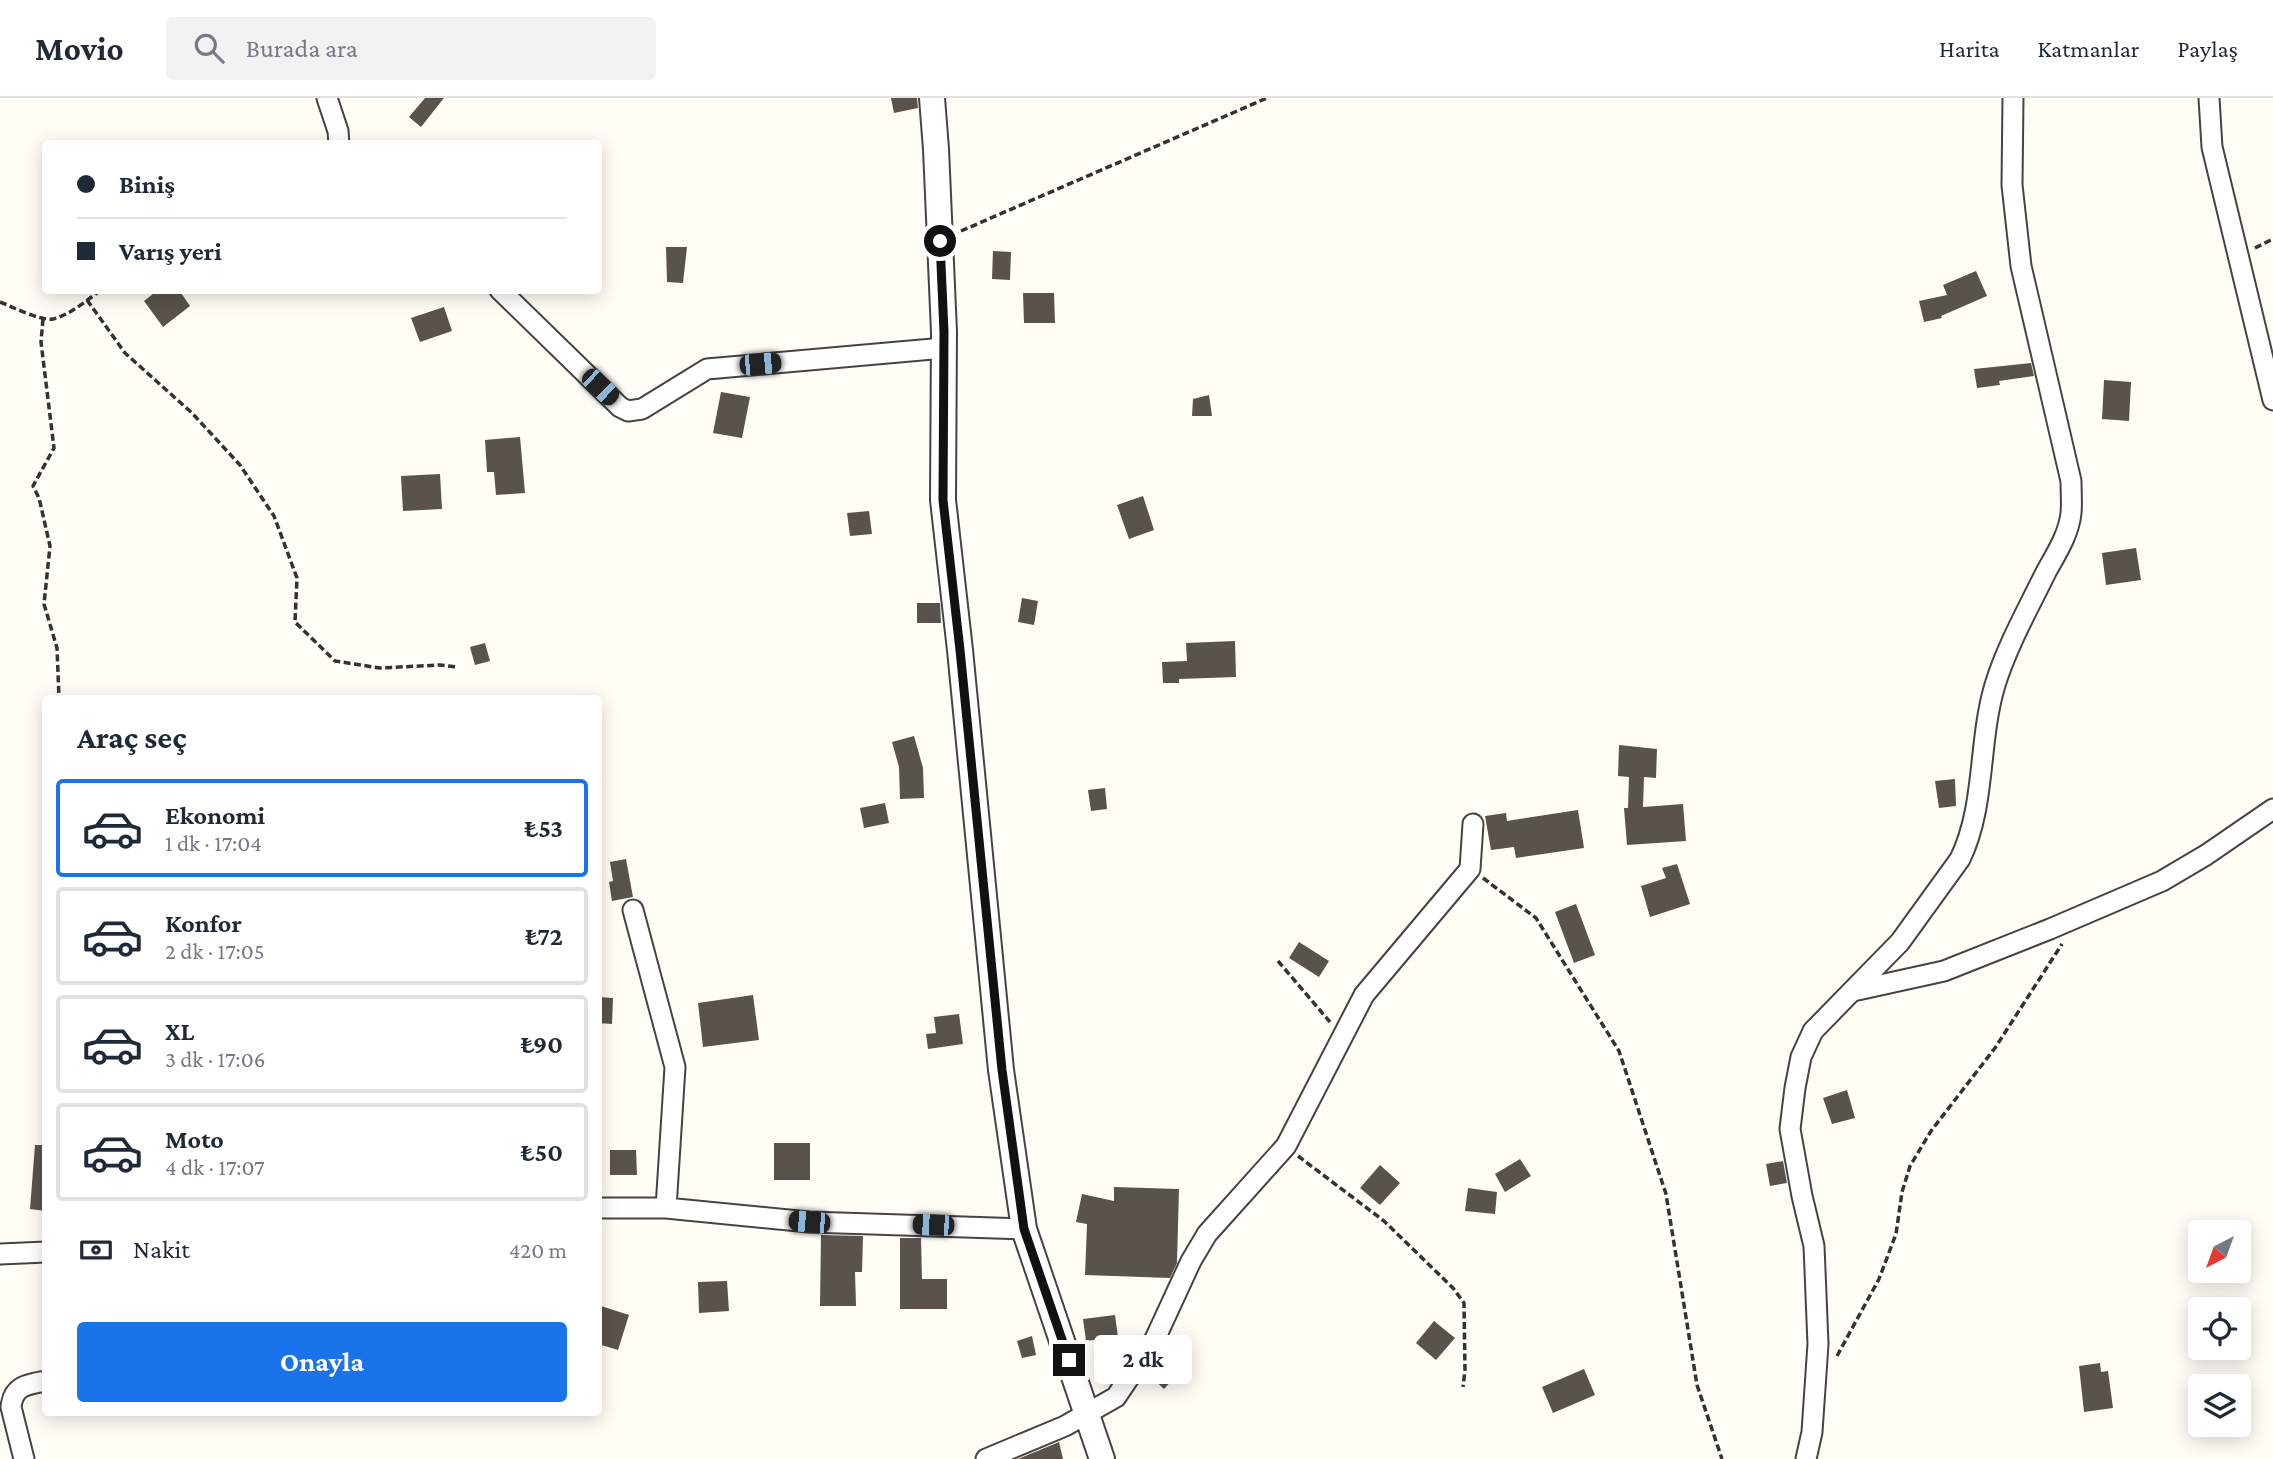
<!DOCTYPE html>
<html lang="tr">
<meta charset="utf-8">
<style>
:root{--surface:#fff;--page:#f2f2f3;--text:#1f2937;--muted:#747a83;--line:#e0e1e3;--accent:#1a73e8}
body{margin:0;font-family:"Crimson Pro",serif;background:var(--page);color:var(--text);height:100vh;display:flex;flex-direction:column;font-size:26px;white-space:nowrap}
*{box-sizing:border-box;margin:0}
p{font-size:23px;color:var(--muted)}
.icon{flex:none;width:38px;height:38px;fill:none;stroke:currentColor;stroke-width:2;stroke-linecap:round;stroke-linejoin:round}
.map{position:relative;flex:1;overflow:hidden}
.sheet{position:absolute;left:42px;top:597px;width:560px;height:721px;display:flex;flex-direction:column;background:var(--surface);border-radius:7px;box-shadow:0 4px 18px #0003}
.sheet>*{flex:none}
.hud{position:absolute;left:42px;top:42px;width:560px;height:154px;border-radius:7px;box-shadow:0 4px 18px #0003;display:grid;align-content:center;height:154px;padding:0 35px;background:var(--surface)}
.needle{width:46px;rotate:221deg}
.fabs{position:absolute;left:2188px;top:1122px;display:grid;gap:14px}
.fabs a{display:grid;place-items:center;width:63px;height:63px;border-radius:7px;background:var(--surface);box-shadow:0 4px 18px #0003;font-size:35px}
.end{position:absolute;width:32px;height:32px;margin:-16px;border:9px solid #111;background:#fff;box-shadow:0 0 0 4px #fff}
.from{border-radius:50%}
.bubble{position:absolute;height:49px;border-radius:7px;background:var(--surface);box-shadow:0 4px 18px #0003;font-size:23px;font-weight:700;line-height:49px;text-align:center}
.car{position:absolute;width:21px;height:42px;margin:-21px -10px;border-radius:9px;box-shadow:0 0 5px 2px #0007;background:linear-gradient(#222 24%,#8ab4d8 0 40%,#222 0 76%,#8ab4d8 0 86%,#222 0)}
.hud b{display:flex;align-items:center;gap:24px;height:66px;font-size:26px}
.hud b+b{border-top:2px solid var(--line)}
.hud i{width:18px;height:18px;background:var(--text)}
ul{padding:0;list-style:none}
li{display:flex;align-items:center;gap:21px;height:98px;margin:0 14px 10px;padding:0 21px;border:4px solid var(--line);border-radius:7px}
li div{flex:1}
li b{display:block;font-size:26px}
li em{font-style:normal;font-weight:700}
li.on{border-color:var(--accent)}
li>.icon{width:63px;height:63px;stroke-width:1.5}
h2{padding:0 35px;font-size:32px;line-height:84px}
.pay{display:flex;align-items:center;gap:18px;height:77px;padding:0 35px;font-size:26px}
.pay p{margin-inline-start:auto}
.action{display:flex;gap:14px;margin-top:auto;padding:14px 35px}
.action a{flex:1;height:80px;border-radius:7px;background:var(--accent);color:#fff;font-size:28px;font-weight:700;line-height:80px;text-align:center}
header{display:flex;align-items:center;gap:42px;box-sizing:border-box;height:98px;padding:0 35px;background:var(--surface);border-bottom:2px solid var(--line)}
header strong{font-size:33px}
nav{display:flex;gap:38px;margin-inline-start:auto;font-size:24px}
.search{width:490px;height:63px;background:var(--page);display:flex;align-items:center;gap:18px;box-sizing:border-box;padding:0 24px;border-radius:7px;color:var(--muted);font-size:26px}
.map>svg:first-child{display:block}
.building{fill:#5a524d}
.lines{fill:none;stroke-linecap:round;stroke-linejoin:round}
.minor-casing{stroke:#444;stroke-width:23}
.tertiary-casing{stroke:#444;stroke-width:28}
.path{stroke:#333;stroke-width:3.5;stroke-dasharray:7 3.5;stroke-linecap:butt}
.minor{stroke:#fff;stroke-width:19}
.tertiary{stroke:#fff;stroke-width:24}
.route{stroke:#111;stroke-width:9}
</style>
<header>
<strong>Movio</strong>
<div class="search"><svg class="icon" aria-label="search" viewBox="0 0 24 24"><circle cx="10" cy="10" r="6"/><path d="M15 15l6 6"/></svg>Burada ara</div>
<nav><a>Harita</a><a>Katmanlar</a><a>Paylaş</a></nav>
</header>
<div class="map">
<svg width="2273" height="1361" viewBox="0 0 2273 1361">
<rect width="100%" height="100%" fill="#fffdf5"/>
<path class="building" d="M425,0H444L421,29L409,19Z
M891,0H917L918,10L894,15Z
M666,149H687L683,185L667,184Z
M993,153L1011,154L1010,182L992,181Z
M1976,173L1987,198L1941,218L1942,220L1924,224L1919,203L1947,197L1943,187Z
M158,192H179L190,208L163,229L144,203Z
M1023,195H1054L1055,225H1024Z
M444,209L452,233L420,244L411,220Z
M2031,265L2034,278L1999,283L2000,287L1977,290L1974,271Z
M2104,282L2131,284L2129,323L2102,321Z
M721,294L750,299L742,340L713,335Z
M1209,297L1212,318H1192L1193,301Z
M520,339L525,395L496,397L494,374H487L485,342Z
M440,376L442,411L403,413L401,378Z
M1143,398L1154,432L1129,441L1117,407Z
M869,413L872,436L850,438L847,415Z
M2136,450L2141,482L2106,487L2102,455Z
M1022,500L1038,503L1034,527L1018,524Z
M917,505H940L941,525H917Z
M1235,543L1236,579L1179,581V585H1163L1162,564L1187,563L1186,545Z
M485,545L490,563L475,567L470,549Z
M914,638L923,670L924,700L900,701L899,669L892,644Z
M1619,647L1657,651L1656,680L1644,679L1643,709L1683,706L1686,743L1627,747L1624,710H1628L1629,679L1618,678Z
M1955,681L1956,708L1939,710L1935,683Z
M1105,690L1107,711L1091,713L1088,692Z
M885,705L889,725L864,730L860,710Z
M1578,712L1584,750L1516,760L1514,749L1491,752L1485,718L1506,715L1507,723Z
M626,761L633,799L612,803L609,784L613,783L610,764Z
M1677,766L1690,806L1650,819L1641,788L1666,780L1662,770Z
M1576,806L1595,857L1574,865L1555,814Z
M1299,844L1329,863L1319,879L1289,860Z
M753,897L759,942L703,949L698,905Z
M598,899L613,900L612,926L598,925Z
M959,916L963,946L928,951L926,936L936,935L934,919Z
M1847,992L1855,1020L1832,1026L1823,1000Z
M774,1045H810V1082H774Z
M35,1047H46V1113L30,1111Z
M610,1052H636L637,1077H610Z
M1520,1061L1531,1078L1505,1094L1495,1076Z
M1783,1063L1787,1085L1770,1088L1766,1066Z
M1380,1067L1400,1085L1380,1107L1360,1090Z
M1114,1089L1179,1091L1177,1165L1170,1180L1085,1177L1087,1126L1076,1124L1082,1096L1114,1103Z
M1468,1090L1497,1094L1495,1116L1465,1113Z
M821,1137L863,1138L862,1174H855L856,1208H820Z
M900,1140H921L922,1181H947V1211H900Z
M727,1183L729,1213L699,1215L698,1184Z
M598,1207L629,1217L618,1252L598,1246Z
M1115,1217L1118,1239L1086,1243L1083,1221Z
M1434,1223L1455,1240L1436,1262L1416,1245Z
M1032,1238L1036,1257L1022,1260L1017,1243Z
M1164,1250L1184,1269L1164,1291L1147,1275Z
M2100,1265L2101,1274L2108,1273L2113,1310L2084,1314L2079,1268Z
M1584,1271L1595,1297L1553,1315L1542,1289Z
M1059,1344L1063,1361H1018Z"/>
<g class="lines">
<g class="minor-casing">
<path id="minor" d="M327,0L338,33L339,46
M2209,0L2212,49L2273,302
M500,192L620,309L628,313L642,311L707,271L944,250
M633,812L675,969L666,1110
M1853,893L1944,873L2050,831L2162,783L2206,757L2273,711
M598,1110H666L809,1124L1024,1131
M0,1156L46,1154
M24,1361L11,1309C13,1288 27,1286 46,1283
M986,1361L1065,1328L1116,1299L1155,1241L1191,1163L1207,1136L1286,1048L1364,897L1470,771L1473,726
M1806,1361L1812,1334L1818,1246L1814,1148L1802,1098L1790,1031L1795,990L1801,959L1813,933L1900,844L1960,761C1986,708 1978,643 1995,587C2007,548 2028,511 2046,474C2056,456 2069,436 2071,415C2072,405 2071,393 2071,383L2021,168L2012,87L2013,0"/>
</g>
<g class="tertiary-casing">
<path id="tertiary" d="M932,0L936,51L944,234L943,402L960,552L1001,972L1024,1131L1102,1361"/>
</g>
<path class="path" d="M961,133L1267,0
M2255,150L2273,141
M87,202L125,255L192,315L240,367L274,418L297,480L295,524L335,563L380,570L440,567L457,569
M0,204C13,209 40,223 53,221C70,217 87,202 101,192
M43,221L41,244L54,350L33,388L39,400L50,448L44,506L57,550L59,600
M1483,780L1536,820L1619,953L1666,1096L1697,1287L1722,1361
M1278,863L1330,924
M1298,1058L1384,1123L1453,1190L1464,1205L1465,1272L1463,1289
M1837,1258L1879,1181L1896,1136L1902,1094L1910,1068L1931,1033L1995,950L2062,846"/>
<use href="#minor" class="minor"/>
<use href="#tertiary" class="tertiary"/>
</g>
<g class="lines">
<path class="route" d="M940,143L944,234L943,402L960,552L1002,972L1024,1131L1069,1262"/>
</g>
</svg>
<div class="fabs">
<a><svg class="needle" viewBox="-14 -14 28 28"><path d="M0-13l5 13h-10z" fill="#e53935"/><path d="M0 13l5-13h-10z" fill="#747a83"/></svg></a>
<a><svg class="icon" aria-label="locate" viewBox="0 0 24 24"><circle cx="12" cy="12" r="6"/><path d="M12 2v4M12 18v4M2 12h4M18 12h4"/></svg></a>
<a><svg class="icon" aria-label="layers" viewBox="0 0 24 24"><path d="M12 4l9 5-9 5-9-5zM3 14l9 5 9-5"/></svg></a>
</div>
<i class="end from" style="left:940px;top:143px"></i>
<i class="end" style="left:1069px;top:1262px"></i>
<div class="bubble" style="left:1094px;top:1237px;width:98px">2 dk</div>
<i class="car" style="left:760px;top:266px;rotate:85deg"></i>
<i class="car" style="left:600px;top:289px;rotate:134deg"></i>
<i class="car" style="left:809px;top:1124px;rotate:275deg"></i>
<i class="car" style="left:933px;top:1127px;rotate:272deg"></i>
<div class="hud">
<b><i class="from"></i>Biniş</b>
<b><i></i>Varış yeri</b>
</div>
<section class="sheet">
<h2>Araç seç</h2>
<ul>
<li class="on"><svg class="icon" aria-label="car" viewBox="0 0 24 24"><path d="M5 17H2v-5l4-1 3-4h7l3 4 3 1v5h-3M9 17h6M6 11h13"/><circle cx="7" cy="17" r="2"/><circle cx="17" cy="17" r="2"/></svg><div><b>Ekonomi</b><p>1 dk · 17:04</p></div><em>₺53</em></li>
<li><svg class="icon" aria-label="car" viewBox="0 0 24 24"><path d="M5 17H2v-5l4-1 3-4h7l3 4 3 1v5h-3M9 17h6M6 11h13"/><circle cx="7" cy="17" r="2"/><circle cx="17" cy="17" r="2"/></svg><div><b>Konfor</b><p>2 dk · 17:05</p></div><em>₺72</em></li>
<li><svg class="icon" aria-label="car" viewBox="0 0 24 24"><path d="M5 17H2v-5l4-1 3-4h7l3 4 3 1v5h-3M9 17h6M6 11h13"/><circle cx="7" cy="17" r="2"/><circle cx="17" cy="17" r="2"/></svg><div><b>XL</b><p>3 dk · 17:06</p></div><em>₺90</em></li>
<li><svg class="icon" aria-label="car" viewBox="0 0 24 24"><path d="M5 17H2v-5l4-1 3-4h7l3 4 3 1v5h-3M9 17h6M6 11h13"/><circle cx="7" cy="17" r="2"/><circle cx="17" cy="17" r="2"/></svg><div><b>Moto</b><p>4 dk · 17:07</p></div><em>₺50</em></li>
</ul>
<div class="pay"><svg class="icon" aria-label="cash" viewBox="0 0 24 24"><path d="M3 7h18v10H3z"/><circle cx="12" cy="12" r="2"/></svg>Nakit<p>420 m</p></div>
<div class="action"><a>Onayla</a></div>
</section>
</div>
